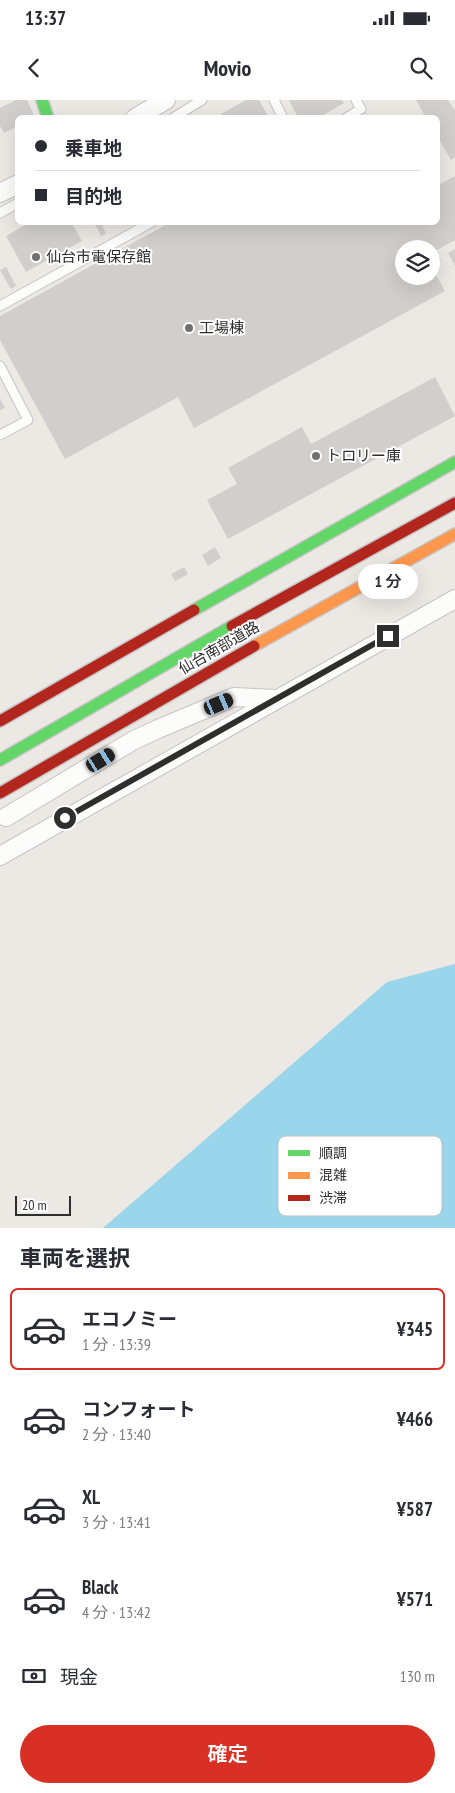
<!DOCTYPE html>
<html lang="ja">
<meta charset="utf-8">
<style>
:root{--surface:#fff;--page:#f7f7f7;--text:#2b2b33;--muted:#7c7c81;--line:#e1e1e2;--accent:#d93025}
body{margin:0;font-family:"PT Sans Narrow","Noto Sans JP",sans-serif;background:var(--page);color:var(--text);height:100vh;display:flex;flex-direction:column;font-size:19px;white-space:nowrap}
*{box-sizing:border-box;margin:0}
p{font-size:16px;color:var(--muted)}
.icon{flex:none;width:28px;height:28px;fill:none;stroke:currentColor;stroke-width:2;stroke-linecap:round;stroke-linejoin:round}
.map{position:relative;height:1128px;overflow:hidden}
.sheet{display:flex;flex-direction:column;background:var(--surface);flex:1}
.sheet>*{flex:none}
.hud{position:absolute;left:15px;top:15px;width:425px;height:110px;border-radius:8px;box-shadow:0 5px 20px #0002;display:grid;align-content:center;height:110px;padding:0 20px;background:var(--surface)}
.tools{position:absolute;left:395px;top:140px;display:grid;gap:10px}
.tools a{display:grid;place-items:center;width:45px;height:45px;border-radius:50%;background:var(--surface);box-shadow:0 5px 20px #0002;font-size:25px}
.scale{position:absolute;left:15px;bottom:12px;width:56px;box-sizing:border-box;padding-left:5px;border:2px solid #2e2e2e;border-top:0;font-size:14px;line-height:18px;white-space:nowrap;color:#2e2e2e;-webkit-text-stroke:4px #fff;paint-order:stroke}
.end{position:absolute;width:22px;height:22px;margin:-11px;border:6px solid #2e2e2e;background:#fff;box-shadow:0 0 0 2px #fff}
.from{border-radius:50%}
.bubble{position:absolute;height:35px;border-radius:18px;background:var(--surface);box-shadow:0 5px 20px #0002;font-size:16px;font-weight:600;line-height:35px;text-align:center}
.car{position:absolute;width:15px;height:30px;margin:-15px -8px;border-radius:6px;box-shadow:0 0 4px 1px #0007;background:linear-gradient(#222 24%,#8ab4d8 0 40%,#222 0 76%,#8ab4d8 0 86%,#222 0)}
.hud b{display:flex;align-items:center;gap:18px;height:48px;font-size:19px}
.hud b+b{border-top:1px solid var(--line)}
.hud i{width:12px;height:12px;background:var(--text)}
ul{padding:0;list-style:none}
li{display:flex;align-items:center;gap:15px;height:82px;margin:0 10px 8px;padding:0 10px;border:2px solid transparent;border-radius:8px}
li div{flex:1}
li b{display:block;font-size:19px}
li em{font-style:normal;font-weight:600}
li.on{border-color:var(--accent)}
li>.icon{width:45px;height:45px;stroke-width:1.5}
h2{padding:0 20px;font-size:22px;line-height:60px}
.pay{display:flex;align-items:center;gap:12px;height:55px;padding:0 20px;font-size:19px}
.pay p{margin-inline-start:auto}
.action{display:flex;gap:10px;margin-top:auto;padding:10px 20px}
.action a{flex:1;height:58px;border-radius:30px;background:var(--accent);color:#fff;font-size:20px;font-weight:600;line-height:58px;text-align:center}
.status{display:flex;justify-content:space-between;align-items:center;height:35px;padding:0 25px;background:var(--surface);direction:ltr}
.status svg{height:14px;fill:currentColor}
header{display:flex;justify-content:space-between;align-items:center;height:65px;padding:0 20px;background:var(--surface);font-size:22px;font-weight:600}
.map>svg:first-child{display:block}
.water{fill:#99d6ec}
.building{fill:#d1cecb}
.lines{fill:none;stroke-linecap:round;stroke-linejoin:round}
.lane-casing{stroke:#c5c4c5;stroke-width:11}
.street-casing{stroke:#c5c4c5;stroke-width:20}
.fast-casing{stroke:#c5c4c5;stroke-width:14}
.slow-casing{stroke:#c5c4c5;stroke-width:14}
.jam-casing{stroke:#c5c4c5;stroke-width:14}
.lane{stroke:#fcfcfb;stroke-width:9}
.street{stroke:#fcfcfb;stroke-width:18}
.fast{stroke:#63d668;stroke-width:11}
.slow{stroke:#ff974d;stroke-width:11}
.jam{stroke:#b3261e;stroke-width:11}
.route{stroke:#2e2e2e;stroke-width:6}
.poi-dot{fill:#706f6e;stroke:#fff;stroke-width:2}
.labels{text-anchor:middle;stroke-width:4;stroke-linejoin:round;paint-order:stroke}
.poi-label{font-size:15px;fill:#2e2e2e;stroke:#fff;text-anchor:start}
.street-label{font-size:15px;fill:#2e2e2e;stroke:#fff}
.key{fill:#fff;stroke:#c0c0c0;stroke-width:1}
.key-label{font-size:14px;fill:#2e2e2e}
</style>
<div class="status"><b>13:37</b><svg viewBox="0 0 49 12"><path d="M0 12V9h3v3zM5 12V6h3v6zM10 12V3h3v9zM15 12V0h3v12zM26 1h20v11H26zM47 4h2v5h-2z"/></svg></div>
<header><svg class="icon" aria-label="back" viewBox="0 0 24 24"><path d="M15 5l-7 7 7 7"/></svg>Movio<svg class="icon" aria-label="search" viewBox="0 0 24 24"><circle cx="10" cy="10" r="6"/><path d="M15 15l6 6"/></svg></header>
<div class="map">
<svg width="455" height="1128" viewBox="0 0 455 1128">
<rect width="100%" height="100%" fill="#ece8e4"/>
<path class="water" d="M455,864V1128H103L387,882Z"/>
<path class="building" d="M16,0H27L35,18H18V26L4,33L0,26V8Z
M246,0H259L269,18H223L221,14Z
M289,0H342L344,3L318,18H298Z
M416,0H448L455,11V57L451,60L438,37V18H426Z
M455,76V140L435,151L441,161L431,166V149H404V176H431V166L445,191L194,328L178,297L65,359L0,240V216L171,122H438V85Z
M30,122H71L82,141L26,172L6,136Z
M94,122H101L106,134L101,136Z
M455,149V166L448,153Z
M6,167L16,186L11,189L0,170Z
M435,277L455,316L228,439L207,400L237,384L228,368L302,327L311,344Z
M0,299L5,308L0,310Z
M215,447L221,458L208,466L202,455Z
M184,467L188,474L175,481L171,474Z"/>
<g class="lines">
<g class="lane-casing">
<path id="lane" d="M274,0L283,18
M173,18L202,0
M346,18L361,9L356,0
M0,113L18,103
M0,206L152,122
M0,266L28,320L0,335"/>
</g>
<g class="street-casing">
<path id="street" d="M135,18L166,0
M0,93L18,84
M6,717L134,640L158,629L234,597L276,599
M0,756L455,499"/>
</g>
<g class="fast-casing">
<path id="fast" d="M42,0L48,18
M194,510L455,362
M0,660L232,526"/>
</g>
<g class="slow-casing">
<path id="slow" d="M254,546L455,434"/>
</g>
<g class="jam-casing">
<path id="jam" d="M232,526L455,403
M0,621L194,510
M0,693L254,546"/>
</g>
<use href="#lane" class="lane"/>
<use href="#street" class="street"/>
<use href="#fast" class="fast"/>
<use href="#slow" class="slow"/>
<use href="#jam" class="jam"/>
</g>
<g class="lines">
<path class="route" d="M65,718L388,536"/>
</g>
<g class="poi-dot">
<circle cx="36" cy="157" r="5"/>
<circle cx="189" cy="228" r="5"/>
<circle cx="316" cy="356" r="5"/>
</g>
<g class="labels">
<g class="poi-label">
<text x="46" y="162">仙台市電保存館</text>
<text x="199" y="233">工場棟</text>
<text x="326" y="361">トロリー庫</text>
</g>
<g class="street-label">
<text transform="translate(219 548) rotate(-30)" y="5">仙台南部道路</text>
</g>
</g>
<rect x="278" y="1036" width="164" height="80" rx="8" class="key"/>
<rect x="288" y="1050" width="22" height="6" fill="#63d668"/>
<rect x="288" y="1072" width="22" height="7" fill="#ff974d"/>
<rect x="288" y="1095" width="22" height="6" fill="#b3261e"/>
<g class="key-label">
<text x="319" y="1058">順調</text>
<text x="319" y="1080">混雑</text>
<text x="319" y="1103">渋滞</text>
</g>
</svg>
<div class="tools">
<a><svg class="icon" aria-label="layers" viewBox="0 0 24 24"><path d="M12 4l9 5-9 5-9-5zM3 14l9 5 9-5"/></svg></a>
</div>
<div class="scale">20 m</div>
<i class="end from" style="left:65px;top:718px"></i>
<i class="end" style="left:388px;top:536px"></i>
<div class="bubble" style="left:358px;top:464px;width:60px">1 分</div>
<i class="car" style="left:219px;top:604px;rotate:67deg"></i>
<i class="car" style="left:101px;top:660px;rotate:59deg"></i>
<div class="hud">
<b><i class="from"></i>乗車地</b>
<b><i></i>目的地</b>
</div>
</div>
<section class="sheet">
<h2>車両を選択</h2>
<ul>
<li class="on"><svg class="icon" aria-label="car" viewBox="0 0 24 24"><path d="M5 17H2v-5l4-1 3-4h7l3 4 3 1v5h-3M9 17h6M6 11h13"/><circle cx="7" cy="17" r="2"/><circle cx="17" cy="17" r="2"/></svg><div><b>エコノミー</b><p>1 分 · 13:39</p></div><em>¥345</em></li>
<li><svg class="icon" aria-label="car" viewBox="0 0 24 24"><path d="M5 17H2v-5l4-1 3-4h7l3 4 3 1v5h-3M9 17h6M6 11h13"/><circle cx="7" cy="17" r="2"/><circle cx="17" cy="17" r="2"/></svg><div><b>コンフォート</b><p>2 分 · 13:40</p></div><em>¥466</em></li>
<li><svg class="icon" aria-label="car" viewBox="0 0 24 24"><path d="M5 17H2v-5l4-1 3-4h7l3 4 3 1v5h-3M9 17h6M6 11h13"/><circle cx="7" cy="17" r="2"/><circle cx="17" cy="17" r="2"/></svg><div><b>XL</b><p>3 分 · 13:41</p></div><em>¥587</em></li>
<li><svg class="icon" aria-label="car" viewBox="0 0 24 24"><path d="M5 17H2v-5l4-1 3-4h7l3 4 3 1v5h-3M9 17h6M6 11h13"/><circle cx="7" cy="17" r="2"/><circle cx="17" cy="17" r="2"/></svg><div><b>Black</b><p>4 分 · 13:42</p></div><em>¥571</em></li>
</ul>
<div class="pay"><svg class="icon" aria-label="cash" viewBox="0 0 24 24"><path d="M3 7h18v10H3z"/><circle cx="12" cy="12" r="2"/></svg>現金<p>130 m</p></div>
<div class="action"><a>確定</a></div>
</section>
